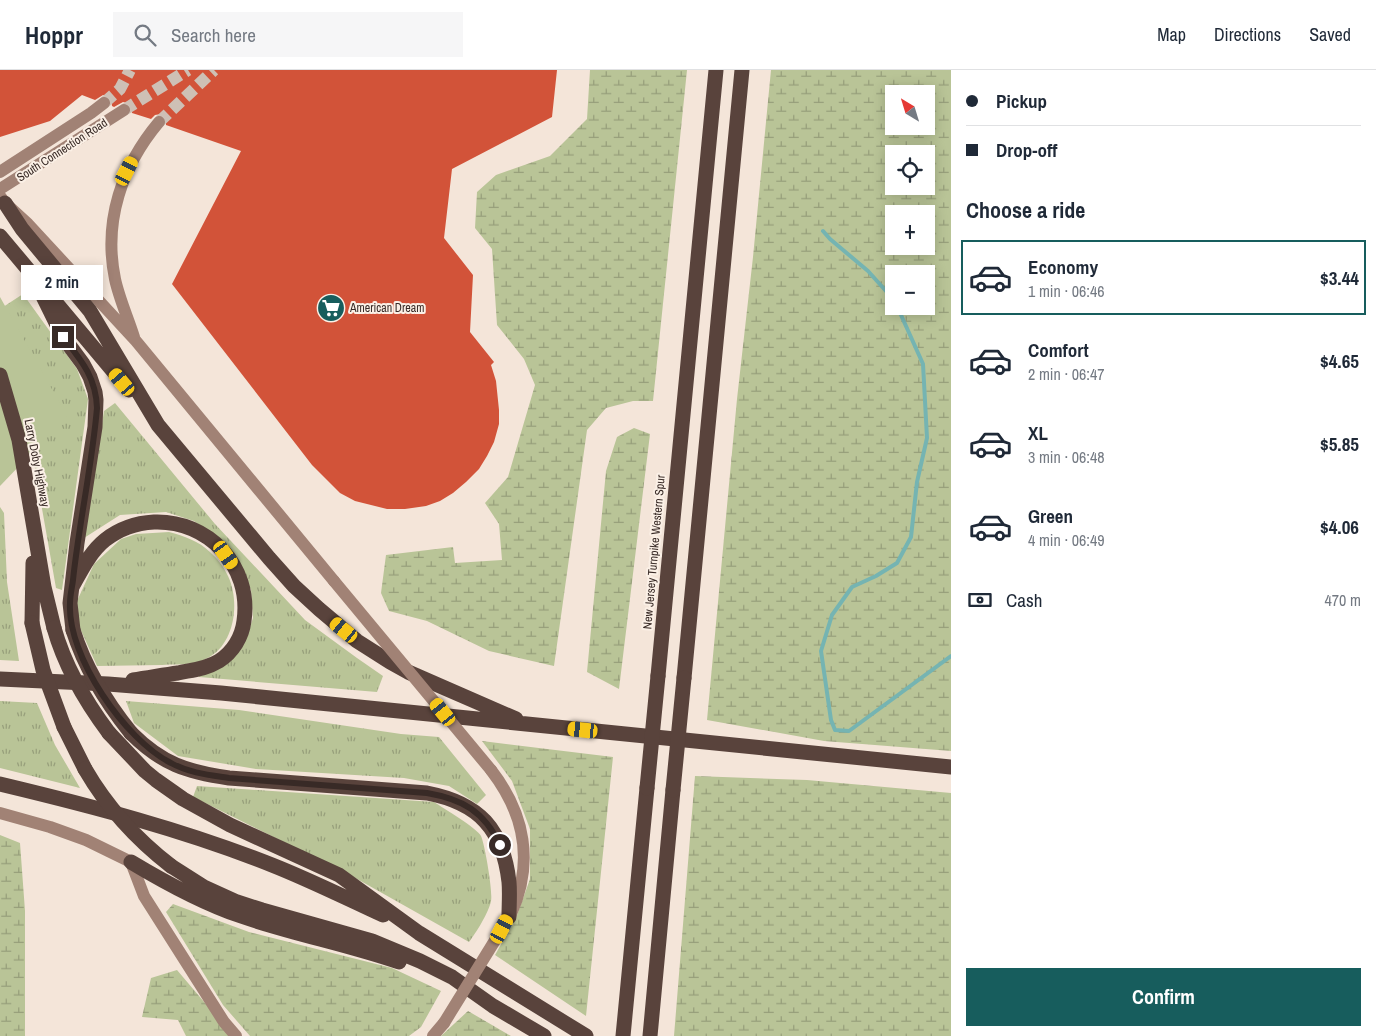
<!DOCTYPE html>
<meta charset="utf-8">
<style>
:root{--surface:#fff;--page:#f6f6f7;--text:#1f2937;--muted:#747a83;--line:#e0e1e3;--accent:#175d5d}
body{margin:0;font-family:"Archivo Narrow",sans-serif;background:var(--page);color:var(--text);height:100vh;display:flex;flex-direction:column;font-size:19px;white-space:nowrap}
*{box-sizing:border-box;margin:0}
p{font-size:16px;color:var(--muted)}
.icon{flex:none;width:28px;height:28px;fill:none;stroke:currentColor;stroke-width:2;stroke-linecap:round;stroke-linejoin:round}
.map{position:relative;flex:1;overflow:hidden}
.sheet{display:flex;flex-direction:column;background:var(--surface);width:425px}
.sheet>*{flex:none}
.top-card{display:grid;align-content:center;height:110px;padding:0 15px;background:var(--surface)}
.needle{width:32px;rotate:322deg}
.tools{position:absolute;left:885px;top:15px;display:grid;gap:10px}
.tools a{display:grid;place-items:center;width:50px;height:50px;border-radius:0px;background:var(--surface);box-shadow:0 2px 12px #0003;font-size:25px}
.end{position:absolute;width:22px;height:22px;margin:-11px;border:6px solid #382a26;background:#fff;box-shadow:0 0 0 2px #fff}
.from{border-radius:50%}
.bubble{position:absolute;height:35px;border-radius:0px;background:var(--surface);box-shadow:0 2px 12px #0003;font-size:16px;font-weight:700;line-height:35px;text-align:center}
.car{position:absolute;width:15px;height:30px;margin:-15px -8px;border-radius:6px;box-shadow:0 0 4px 1px #0007;background:linear-gradient(#f5c518 24%,#345 0 40%,#f5c518 0 76%,#345 0 86%,#f5c518 0)}
.top-card b{display:flex;align-items:center;gap:18px;height:48px;font-size:19px}
.top-card b+b{border-top:1px solid var(--line)}
.top-card i{width:12px;height:12px;background:var(--text)}
ul{padding:0;list-style:none}
li{display:flex;align-items:center;gap:15px;height:75px;margin:0 10px 8px;padding:0 5px;border:2px solid transparent;border-radius:0px}
li div{flex:1}
li b{display:block;font-size:19px}
li em{font-style:normal;font-weight:700}
li.active{border-color:var(--accent)}
li>.icon{width:45px;height:45px;stroke-width:1.5}
h2{padding:0 15px;font-size:22px;line-height:60px}
.pay{display:flex;align-items:center;gap:12px;height:55px;padding:0 15px;font-size:19px}
.pay p{margin-inline-start:auto}
.cta{display:flex;gap:10px;margin-top:auto;padding:10px 15px}
.cta a{flex:1;height:58px;border-radius:0px;background:var(--accent);color:#fff;font-size:20px;font-weight:700;line-height:58px;text-align:center}
header{display:flex;align-items:center;gap:30px;box-sizing:border-box;height:70px;padding:0 25px;background:var(--surface);border-bottom:1px solid var(--line)}
header strong{font-size:24px}
nav{display:flex;gap:28px;margin-inline-start:auto;font-size:18px}
.search{width:350px;height:45px;background:var(--page);display:flex;align-items:center;gap:12px;box-sizing:border-box;padding:0 18px;border-radius:0px;color:var(--muted);font-size:19px}
main{display:flex;flex:1;min-height:0}
.map>svg:first-child{display:block}
.grass{fill:url(#grass-tufts)}
.wetland{fill:url(#wetland-marsh);fill-rule:evenodd}
.pitch{fill:#b9c497}
.lines{fill:none;stroke-linecap:round;stroke-linejoin:round}
.stream{stroke:#75b4b2;stroke-width:4}
.building{fill:#d25339}
.secondary-tunnel{stroke:#cec0b5;stroke-width:12;stroke-dasharray:12 6;stroke-linecap:butt}
.secondary{stroke:#a18275;stroke-width:12}
.highway{stroke:#59433c;stroke-width:15}
.secondary-bridge{stroke:#a18275;stroke-width:12}
.highway-bridge{stroke:#59433c;stroke-width:15}
.route{stroke:#382a26;stroke-width:6}
.labels{text-anchor:middle;stroke-width:4;stroke-linejoin:round;paint-order:stroke}
.street-label{font-size:12px;fill:#382a26;stroke:#fbf0e6}
.poi-label{font-size:12px;fill:#382a26;stroke:#fbf0e6;text-anchor:start}
</style>
<header>
<strong>Hoppr</strong>
<div class="search"><svg class="icon" aria-label="search" viewBox="0 0 24 24"><circle cx="10" cy="10" r="6"/><path d="M15 15l6 6"/></svg>Search here</div>
<nav><a>Map</a><a>Directions</a><a>Saved</a></nav>
</header>
<main>
<div class="map">
<svg width="951" height="966" viewBox="0 0 951 966">
<defs>
<pattern id="grass-tufts" width="24" height="20" patternUnits="userSpaceOnUse" patternTransform="scale(1.25)"><rect width="24" height="20" fill="#b9c497"/><path d="M3 7l-1-3M5 7V3M7 7l1-3M15 17l-1-3M17 17v-4M19 17l1-3" fill="none" stroke="#979f7b"/></pattern>
<pattern id="wetland-marsh" width="20" height="14" patternUnits="userSpaceOnUse" patternTransform="scale(1.25)"><rect width="20" height="14" fill="#b9c497"/><path d="M1 5h8M5 5V1M11 12h8M15 12V8" fill="none" stroke="#979f7b"/></pattern>
</defs>
<rect width="100%" height="100%" fill="#f4e5d9"/>
<path class="grass" d="M23,224L77,299L88,329L62,520L56,518L26,348L0,239Z
M115,333L215,454L305,550L357,588L383,606L377,622L199,607V605L246,569L253,548L251,520L235,487L224,473L194,451L166,442L120,445L84,468L104,341Z
M0,437L4,443L7,512L19,591L0,590Z
M169,462C184,466 199,471 210,482C217,488 224,497 228,506C240,531 235,571 211,586C206,589 198,593 193,593C183,595 172,594 162,595C140,595 119,596 97,596L79,556L77,531L94,494L121,469L136,464Z
M0,631L37,633L55,675L80,718L0,698Z
M126,631L239,640L401,664L439,667L486,725L477,734L449,716L404,708L256,699L178,686L134,653Z
M197,716L434,732C443,738 477,758 481,766C485,775 493,822 491,831C489,842 476,863 469,872L350,805L193,727Z"/>
<path class="wetland" d="M590,0H687L653,331H633L606,338L587,360L554,596L489,581L427,551L389,541L381,523L386,485L453,477L455,493L502,490L499,454L485,433L508,407L535,315L524,289L497,255L492,179L475,158L477,122L496,105L550,86L587,49Z
M771,0H951V681L824,671L707,650L737,329L753,187ZM894,24H926V56H894ZM894,84H926V116H894ZM894,144H926V176H894ZM894,204H926V236H894Z
M634,358L650,364L619,619L587,602L606,401L617,367Z
M482,671L613,687L586,946L495,885L516,848L530,809V759L512,711Z
M695,706L807,710L951,723V966H674Z
M0,765L20,773L25,841V966H0Z
M173,834L249,862L392,898L441,921L421,957L409,966H250L223,935L166,842Z
M177,900L233,966H186L178,950L142,947L151,908Z
M468,941L511,966H441Z"/>
<path class="pitch" d="M0,227L67,346L0,416Z"/>
<g class="lines">
<path class="stream" d="M823,161L830,169L868,201L894,230
M897,236L923,294L927,368L917,412L911,467L897,493L876,506L852,517L832,545L821,581L831,650L835,660L849,661L951,586"/>
</g>
<path class="building" d="M0,0H557L552,47L452,99L444,168L473,205L470,262L494,292L491,295L496,311L499,340V354L494,372L487,386L479,399L466,412L453,423L440,431L426,436L405,439H387L355,431L340,423L312,395L172,214L241,81L166,55V48L161,44L155,45L151,49L132,43L131,36L127,33L123,32L114,37L112,36L111,28L108,26L103,25L95,30L82,25L50,51L0,67Z"/>
<g class="lines">
<path class="secondary-tunnel" d="M104,33L120,19L130,0
M124,40L188,0
M159,52L214,0"/>
<path class="secondary" d="M0,102L91,43L104,33
M0,119L124,40
M0,126L5,133L28,154L136,271L334,511
M134,267C128,248 119,228 115,209C103,151 122,96 159,52
M491,700C525,744 534,793 511,844
M0,743L50,757L86,770L131,792L144,826L217,941L224,952L236,966
M433,966L444,953"/>
<path class="highway" d="M5,133L22,159L90,241L158,355L269,488L294,516L319,539L357,571L390,592L408,602L516,649
M0,166L129,320
M34,208L63,267L83,294L90,307L95,322L96,330L95,357L77,473L70,533L73,560
M0,305L19,370L44,517L54,558
M72,517C81,501 90,482 105,470C119,459 136,453 154,452C208,450 252,496 244,551C242,567 233,582 219,591C206,599 192,600 178,603C163,605 148,608 133,610
M32,553L33,493
M658,606L716,0
M684,608L742,0
M0,609L108,614L221,623L951,697
M64,657L85,699
M109,663L145,701L156,710L183,729L230,755L339,805L419,863L586,966
M131,663C162,694 187,702 229,708L427,723C479,733 503,759 509,812C510,823 509,835 509,847
M0,714C92,736 184,760 272,795C310,810 346,828 383,845
M131,792C166,813 202,833 241,846C293,864 347,874 399,892
M171,796L204,817L237,832L262,840L372,871L420,891L452,907L493,936L544,966
M623,966L647,718
M650,966L673,720"/>
<path class="secondary-bridge" d="M334,511L491,700
M444,953L502,859"/>
<path class="highway-bridge" d="M32,553L43,600L64,657
M54,558C65,597 85,631 109,663
M73,560C85,598 106,632 131,663
M85,699C107,737 136,769 171,796
M647,718L658,606
M673,720L684,608"/>
</g>
<g class="lines">
<path class="route" d="M63,267C81,290 96,307 97,338C92,396 79,453 73,510C72,518 70,525 70,533C67,586 125,670 171,693C189,703 209,705 229,708L427,723C462,729 484,741 500,775"/>
</g>
<defs>
<g id="supermarket-disc" transform="scale(1.4375)"><circle r="9.5" fill="#175d5d" stroke="#fbf0e6"/><path d="M-6-5.5h2.5l.6 2H6L4.5 2H-2.5L-4.4-4H-6ZM-1.5 3.2a1.3 1.3 0 1 0 .1 0ZM3 3.2a1.3 1.3 0 1 0 .1 0Z" fill="#fff"/></g>
</defs>
<g fill-rule="evenodd">
<use href="#supermarket-disc" x="331" y="238"/>
</g>
<g class="labels">
<g class="street-label">
<text transform="translate(62 80) rotate(-33)" y="4">South Connection Road</text>
<text transform="translate(37 393) rotate(79)" y="4">Larry Doby Highway</text>
<text transform="translate(654 482) rotate(-85)" y="4">New Jersey Turnpike Western Spur</text>
</g>
<g class="poi-label">
<text x="350" y="242">American Dream</text>
</g>
</g>
</svg>
<div class="tools">
<a><svg class="needle" viewBox="-14 -14 28 28"><path d="M0-13l5 13h-10z" fill="#e53935"/><path d="M0 13l5-13h-10z" fill="#747a83"/></svg></a>
<a><svg class="icon" aria-label="locate" viewBox="0 0 24 24"><circle cx="12" cy="12" r="6"/><path d="M12 2v4M12 18v4M2 12h4M18 12h4"/></svg></a>
<a>+</a>
<a>−</a>
</div>
<i class="end from" style="left:500px;top:775px"></i>
<i class="end" style="left:63px;top:267px"></i>
<div class="bubble" style="left:21px;top:195px;width:82px">2 min</div>
<i class="car" style="left:127px;top:101px;rotate:27deg"></i>
<i class="car" style="left:122px;top:312px;rotate:320deg"></i>
<i class="car" style="left:226px;top:485px;rotate:145deg"></i>
<i class="car" style="left:344px;top:560px;rotate:309deg"></i>
<i class="car" style="left:443px;top:642px;rotate:321deg"></i>
<i class="car" style="left:583px;top:660px;rotate:276deg"></i>
<i class="car" style="left:502px;top:859px;rotate:28deg"></i>
</div>
<section class="sheet">
<div class="top-card">
<b><i class="from"></i>Pickup</b>
<b><i></i>Drop-off</b>
</div>
<h2>Choose a ride</h2>
<ul>
<li class="active"><svg class="icon" aria-label="car" viewBox="0 0 24 24"><path d="M5 17H2v-5l4-1 3-4h7l3 4 3 1v5h-3M9 17h6M6 11h13"/><circle cx="7" cy="17" r="2"/><circle cx="17" cy="17" r="2"/></svg><div><b>Economy</b><p>1 min · 06:46</p></div><em>$3.44</em></li>
<li><svg class="icon" aria-label="car" viewBox="0 0 24 24"><path d="M5 17H2v-5l4-1 3-4h7l3 4 3 1v5h-3M9 17h6M6 11h13"/><circle cx="7" cy="17" r="2"/><circle cx="17" cy="17" r="2"/></svg><div><b>Comfort</b><p>2 min · 06:47</p></div><em>$4.65</em></li>
<li><svg class="icon" aria-label="car" viewBox="0 0 24 24"><path d="M5 17H2v-5l4-1 3-4h7l3 4 3 1v5h-3M9 17h6M6 11h13"/><circle cx="7" cy="17" r="2"/><circle cx="17" cy="17" r="2"/></svg><div><b>XL</b><p>3 min · 06:48</p></div><em>$5.85</em></li>
<li><svg class="icon" aria-label="car" viewBox="0 0 24 24"><path d="M5 17H2v-5l4-1 3-4h7l3 4 3 1v5h-3M9 17h6M6 11h13"/><circle cx="7" cy="17" r="2"/><circle cx="17" cy="17" r="2"/></svg><div><b>Green</b><p>4 min · 06:49</p></div><em>$4.06</em></li>
</ul>
<div class="pay"><svg class="icon" aria-label="cash" viewBox="0 0 24 24"><path d="M3 7h18v10H3z"/><circle cx="12" cy="12" r="2"/></svg>Cash<p>470 m</p></div>
<div class="cta"><a>Confirm</a></div>
</section>
</main>
